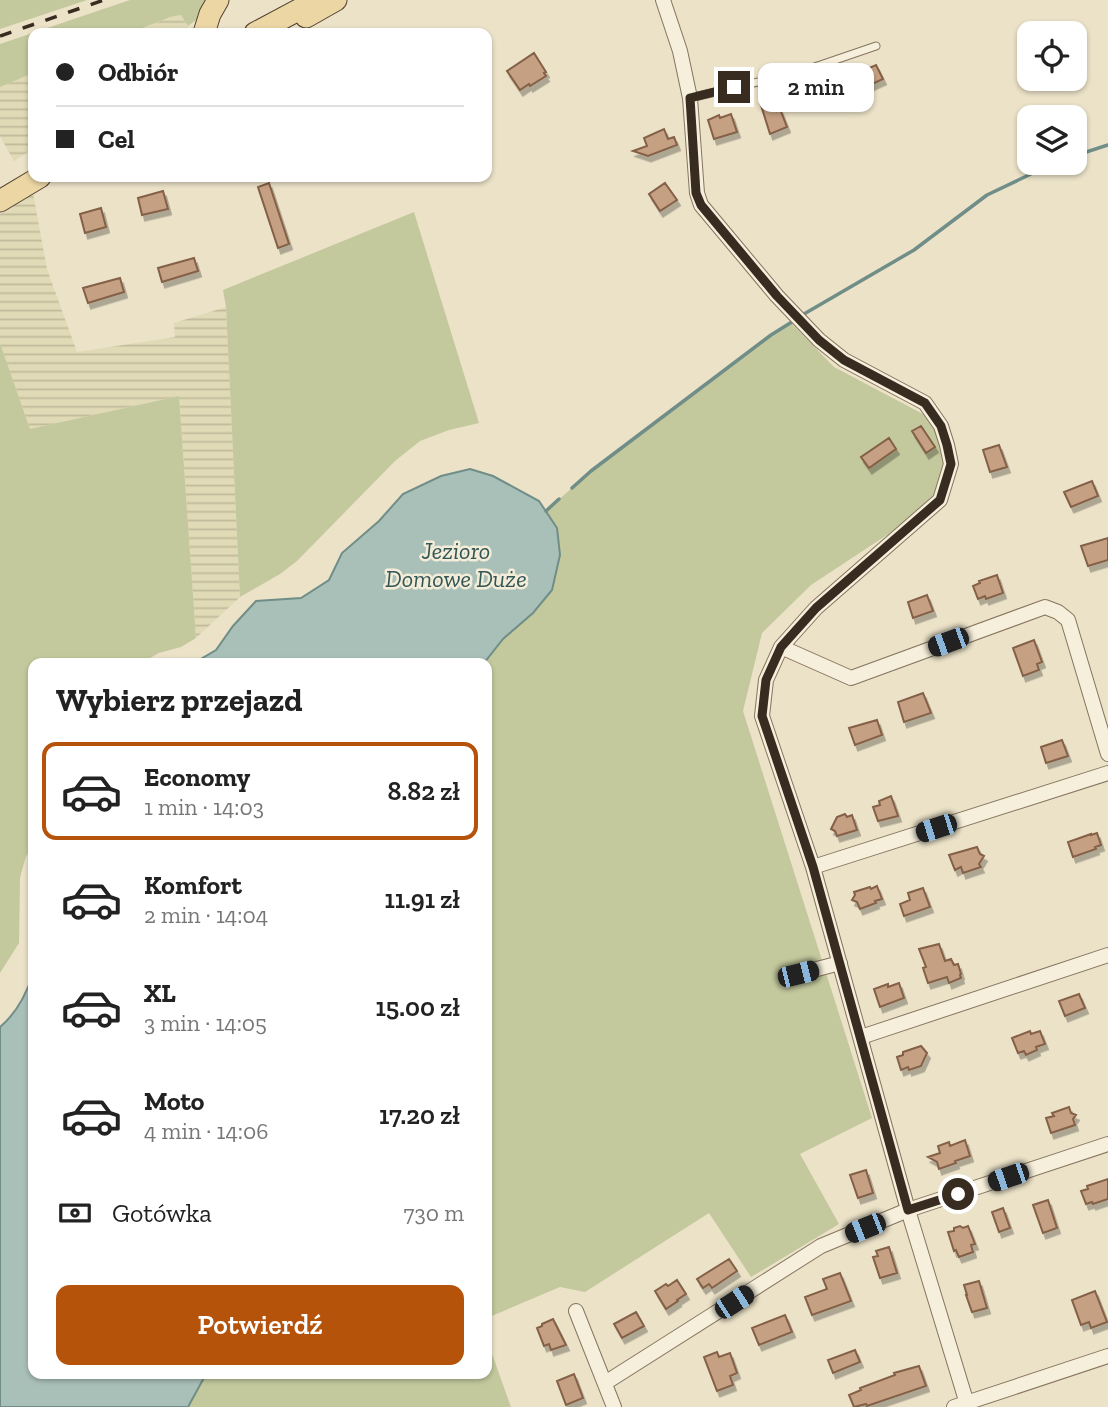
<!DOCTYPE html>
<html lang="pl">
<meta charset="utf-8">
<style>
:root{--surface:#fff;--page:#f6f6f6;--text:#222;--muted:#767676;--line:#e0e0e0;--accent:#b45309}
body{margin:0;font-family:"Zilla Slab",serif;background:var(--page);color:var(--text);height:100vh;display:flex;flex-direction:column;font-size:26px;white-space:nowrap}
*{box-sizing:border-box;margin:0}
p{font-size:23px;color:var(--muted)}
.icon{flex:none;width:38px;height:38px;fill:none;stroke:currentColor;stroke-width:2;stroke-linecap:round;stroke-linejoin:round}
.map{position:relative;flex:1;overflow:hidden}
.sheet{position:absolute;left:28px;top:658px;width:464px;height:721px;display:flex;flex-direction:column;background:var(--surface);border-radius:14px;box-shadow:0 2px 5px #0004}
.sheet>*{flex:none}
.banner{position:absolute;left:28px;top:28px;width:464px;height:154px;border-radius:14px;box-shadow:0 2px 5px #0004;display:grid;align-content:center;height:154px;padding:0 28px;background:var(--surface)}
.tools{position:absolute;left:1017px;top:21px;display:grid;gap:14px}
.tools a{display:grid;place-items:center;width:70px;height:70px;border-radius:14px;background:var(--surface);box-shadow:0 2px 5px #0004;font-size:35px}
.end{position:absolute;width:32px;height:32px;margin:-16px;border:9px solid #382c21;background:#fff;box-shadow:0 0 0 4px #fff}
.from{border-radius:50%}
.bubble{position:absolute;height:49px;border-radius:14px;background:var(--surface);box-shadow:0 2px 5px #0004;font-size:23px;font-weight:600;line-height:49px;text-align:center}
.car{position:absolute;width:21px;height:42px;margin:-21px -10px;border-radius:9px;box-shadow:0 0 5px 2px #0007;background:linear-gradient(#222 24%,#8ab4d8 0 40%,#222 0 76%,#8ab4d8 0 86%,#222 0)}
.banner b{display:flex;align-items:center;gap:24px;height:66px;font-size:26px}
.banner b+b{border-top:2px solid var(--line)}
.banner i{width:18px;height:18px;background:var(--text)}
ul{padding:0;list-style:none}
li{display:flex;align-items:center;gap:21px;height:98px;margin:0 14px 10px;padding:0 14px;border:4px solid transparent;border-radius:14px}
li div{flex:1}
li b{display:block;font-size:26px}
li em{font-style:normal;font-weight:600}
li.selected{border-color:var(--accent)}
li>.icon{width:63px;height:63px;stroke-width:1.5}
h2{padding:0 28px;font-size:32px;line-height:84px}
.pay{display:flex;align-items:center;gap:18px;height:77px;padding:0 28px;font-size:26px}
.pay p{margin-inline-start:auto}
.button{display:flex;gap:14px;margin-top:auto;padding:14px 28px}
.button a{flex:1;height:80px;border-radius:14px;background:var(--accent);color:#fff;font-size:28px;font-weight:600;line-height:80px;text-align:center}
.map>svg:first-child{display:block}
.farmland{fill:url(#farmland-rules)}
.green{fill:#c3c99d}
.water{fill:#a9c0b9;stroke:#708e87;stroke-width:2}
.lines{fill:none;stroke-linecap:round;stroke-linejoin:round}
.stream{stroke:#708e87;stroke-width:3.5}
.building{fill:#c6a082;stroke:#836046;stroke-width:2;filter:url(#shadow)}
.service-casing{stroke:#86745f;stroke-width:9}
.minor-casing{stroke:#86745f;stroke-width:16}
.primary-casing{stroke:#544332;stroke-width:23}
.service{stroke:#f6efdb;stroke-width:7}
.minor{stroke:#f6efdb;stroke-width:14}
.primary{stroke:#ebd6a4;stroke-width:21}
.rail{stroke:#382c21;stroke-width:3.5;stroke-dasharray:12 12;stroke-linecap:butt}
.route{stroke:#382c21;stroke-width:9}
.labels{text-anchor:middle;stroke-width:5;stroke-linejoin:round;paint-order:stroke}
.water-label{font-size:24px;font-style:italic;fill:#325655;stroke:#f3ecd8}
</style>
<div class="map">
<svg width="1108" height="1407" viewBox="0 0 1108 1407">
<defs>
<pattern id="farmland-rules" width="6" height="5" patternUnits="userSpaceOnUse" patternTransform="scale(1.75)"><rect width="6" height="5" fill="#e0dab6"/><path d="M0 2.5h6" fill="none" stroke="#c1bb9c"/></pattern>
<filter id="shadow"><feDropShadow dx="3" dy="5.5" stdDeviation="0" flood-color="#0004"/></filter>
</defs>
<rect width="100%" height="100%" fill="#ebe2c8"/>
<path class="farmland" d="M181,15L188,26L185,33H130L170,17Z
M33,73V149L14,161L0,136V87Z
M33,193L47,269L77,352L175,337L174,323L226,307L240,597L196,638L179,396L30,429L0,343V214Z"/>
<path class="green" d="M0,0H87L0,29Z
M130,0H207L199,18L188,26L181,15L170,17L130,33H33V73L0,87V44Z
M414,212L479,423L449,430L420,441L395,461L297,561L280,574L240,597L226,307L223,290Z
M791,323L834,367L923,414L941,426L947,445L940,500L811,585L762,633L743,711L872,1118L800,1154L839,1224L751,1277L709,1213L585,1292L560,1287L487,1318L486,663H484L503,639L533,613L552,590L560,555L557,528L546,511L591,471L771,335Z
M0,343L30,429L179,396L196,638L181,647L159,653L141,663H33V846L26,856L20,878L19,943L0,973Z
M487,1340L511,1407H188L206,1374H486Z"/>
<path class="water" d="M470,469L493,476L539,501L557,528L560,555L552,590L533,613L503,639L484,663H194L216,650L233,626L256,601L301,598L329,580L342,553L379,521L403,494L441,476Z
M33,974V1374H206L188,1407H0V1027C17,1013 26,995 33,974Z"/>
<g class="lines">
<path class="stream" d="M1074,156L1108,145
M804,314L914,250L987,195L1054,163
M572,488L591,471L771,335L795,320
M546,511L559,499"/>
</g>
<path class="building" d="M534,53L546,72L544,73L546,76L530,86L529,84L520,90L507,71Z
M876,65L883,79L857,91L851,76Z
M772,97L777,111L780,109L787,127L770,134L760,102Z
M731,114L737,132L714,139L708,120L719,115L720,118Z
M664,129L668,139L674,137L677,145L648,156L633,151L647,146L644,138Z
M269,183L289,244L278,248L258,187Z
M665,183L677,200L660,211L649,194Z
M163,191L168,209L142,215L138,198Z
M101,208L106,227L85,233L80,214Z
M194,258L198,271L162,282L158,268Z
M120,278L124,292L88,303L83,288Z
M921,426L935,447L926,453L912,431Z
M889,438L896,449L869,468L861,457Z
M999,445L1007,467L990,472L983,450Z
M1092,481L1098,496L1071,507L1064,492Z
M1108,538V560L1088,566L1081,546Z
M997,575L1003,593L986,599L985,596L978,599L973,586L980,583L979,581Z
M927,595L933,611L913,618L908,602Z
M1034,640L1042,662L1037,664L1039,670L1023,676L1013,648Z
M923,693L931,713L904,722L898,702Z
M877,720L882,735L855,745L849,728Z
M1062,740L1068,756L1046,763L1041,747Z
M891,796L898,816L878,821L873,807L880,805L879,801Z
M845,814L847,817L852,815L857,830L837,836L835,831L831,829L837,817Z
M1097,833L1101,845L1095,847L1096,849L1073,857L1068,842L1091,834V835Z
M977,847L980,854L984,856L979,864L981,867L963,873L961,867L955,870L949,855Z
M877,886L882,899L875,901L876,903L860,909L857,902L852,900L855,895L854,892L870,887L871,889Z
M923,888L930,907L904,916L900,904L910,900L908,893Z
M939,944L945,961L951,959L954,965L958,964L961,974L960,975L961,978L949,983L947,977L928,983L923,968L926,967L919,949Z
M899,983L904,998L880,1007L874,989L888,984V987Z
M1079,994L1085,1008L1065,1016L1059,1001Z
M1030,1031L1031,1034L1040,1031L1045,1044L1036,1047L1037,1050L1026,1055L1024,1051L1018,1053L1012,1038Z
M921,1046L927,1053L921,1066L909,1070L908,1067L901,1070L897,1057L903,1055V1052Z
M1069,1107L1071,1113L1076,1115L1073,1119L1075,1125L1051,1133L1046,1118L1054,1116L1052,1113Z
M965,1140L970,1156L955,1161L956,1163L939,1169L937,1162L928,1157L940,1153L938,1146L949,1142L950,1146Z
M866,1170L873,1193L858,1198L850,1175Z
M1108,1179V1199L1093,1204L1092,1202L1086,1204L1081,1191L1088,1189L1087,1186Z
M1048,1200L1057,1228L1043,1233L1033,1205Z
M1003,1208L1010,1228L999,1232L992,1212Z
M960,1226L963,1228L968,1226L975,1244L971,1245L973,1252L959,1257L956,1250L954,1251L948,1232L954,1231V1228Z
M889,1247L897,1273L880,1278L873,1257L878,1256L876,1251Z
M729,1259L737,1271L712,1288L709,1284L703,1288L697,1279Z
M840,1273L851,1301L812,1315L805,1297L827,1289L823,1279Z
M677,1280L686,1294L677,1300L678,1301L666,1309L655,1291L666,1284L668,1286Z
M979,1281L987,1308L972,1312L966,1295H967L964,1285Z
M1095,1291L1107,1322L1091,1328L1089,1322L1081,1325L1072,1300Z
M636,1312L644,1326L622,1338L614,1324Z
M785,1315L792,1332L759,1345L752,1328Z
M553,1319L566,1345L551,1350L549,1344L544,1346L537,1328L542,1326V1324Z
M855,1350L860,1362L833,1373L828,1360Z
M717,1352L719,1357L730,1353L737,1373L730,1376L733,1385L717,1391L704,1357Z
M919,1366L926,1386L867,1406L866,1404L854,1407L849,1395L861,1390L860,1388L895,1375L894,1373Z
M574,1374L583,1398L566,1405L557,1381Z"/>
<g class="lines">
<g class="service-casing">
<path id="service" d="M690,98L800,72L876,46"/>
</g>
<g class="minor-casing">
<path id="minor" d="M663,0L680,51L690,98L697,193L701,205L777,296L819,340L844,360L925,403L941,426L947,445L951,464L940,500L816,608L781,647L766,680L762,716L813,867L908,1210L968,1407
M781,647L851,678L1045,607L1058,612L1068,620L1108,754
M813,867L1108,773
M798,974L840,963
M861,1037L1108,955
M576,1311L614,1407
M605,1383L821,1246L908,1210L1108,1144
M954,1407L1108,1356"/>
</g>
<g class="primary-casing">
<path id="primary" d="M306,17L336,0
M204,33L210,14L218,0
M255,33L317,0
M0,201L40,177"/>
</g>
<use href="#service" class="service"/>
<use href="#minor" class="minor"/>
<use href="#primary" class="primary"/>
<path class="rail" d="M0,36L104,0"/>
</g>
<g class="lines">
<path class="route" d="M734,87L690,98L696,193L701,205L777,296L819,340L844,360L925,403L941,426L947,445L951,464L940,500L816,608L781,647L766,680L762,716L813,867L908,1210L958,1194"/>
</g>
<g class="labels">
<g class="water-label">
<text x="456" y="559">Jezioro<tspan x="456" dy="28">Domowe Duże</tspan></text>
</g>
</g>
</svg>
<div class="tools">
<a><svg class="icon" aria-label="locate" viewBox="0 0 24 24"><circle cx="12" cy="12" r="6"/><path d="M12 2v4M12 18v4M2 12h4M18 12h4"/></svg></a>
<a><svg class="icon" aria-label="layers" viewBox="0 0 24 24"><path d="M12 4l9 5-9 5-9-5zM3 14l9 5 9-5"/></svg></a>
</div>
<i class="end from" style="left:958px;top:1194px"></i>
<i class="end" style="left:734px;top:87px"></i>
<div class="bubble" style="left:758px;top:63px;width:116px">2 min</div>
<i class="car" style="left:948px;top:642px;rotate:250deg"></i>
<i class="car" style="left:936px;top:828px;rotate:252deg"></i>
<i class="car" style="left:798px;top:974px;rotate:76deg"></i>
<i class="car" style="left:1008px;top:1177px;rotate:251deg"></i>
<i class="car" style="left:865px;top:1228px;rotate:248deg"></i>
<i class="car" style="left:734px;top:1302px;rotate:57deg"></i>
<div class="banner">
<b><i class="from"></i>Odbiór</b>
<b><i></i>Cel</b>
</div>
<section class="sheet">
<h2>Wybierz przejazd</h2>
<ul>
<li class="selected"><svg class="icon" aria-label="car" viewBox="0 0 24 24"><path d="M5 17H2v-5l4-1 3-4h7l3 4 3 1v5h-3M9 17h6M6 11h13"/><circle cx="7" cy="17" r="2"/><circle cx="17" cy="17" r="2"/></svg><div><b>Economy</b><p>1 min · 14:03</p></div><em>8.82 zł</em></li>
<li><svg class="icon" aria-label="car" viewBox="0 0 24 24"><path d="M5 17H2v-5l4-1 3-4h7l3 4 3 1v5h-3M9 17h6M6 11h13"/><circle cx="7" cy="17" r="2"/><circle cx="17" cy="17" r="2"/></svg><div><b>Komfort</b><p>2 min · 14:04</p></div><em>11.91 zł</em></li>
<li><svg class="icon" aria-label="car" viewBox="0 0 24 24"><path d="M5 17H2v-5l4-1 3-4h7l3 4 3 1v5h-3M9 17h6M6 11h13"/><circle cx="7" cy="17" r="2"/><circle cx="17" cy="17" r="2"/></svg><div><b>XL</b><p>3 min · 14:05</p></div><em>15.00 zł</em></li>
<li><svg class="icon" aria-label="car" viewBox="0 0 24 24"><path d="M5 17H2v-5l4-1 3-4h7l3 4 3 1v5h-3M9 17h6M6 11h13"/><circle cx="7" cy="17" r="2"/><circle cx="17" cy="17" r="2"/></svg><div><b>Moto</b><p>4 min · 14:06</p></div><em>17.20 zł</em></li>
</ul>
<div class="pay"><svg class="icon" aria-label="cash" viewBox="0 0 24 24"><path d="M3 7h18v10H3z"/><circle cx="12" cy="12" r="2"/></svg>Gotówka<p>730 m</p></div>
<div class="button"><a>Potwierdź</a></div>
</section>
</div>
